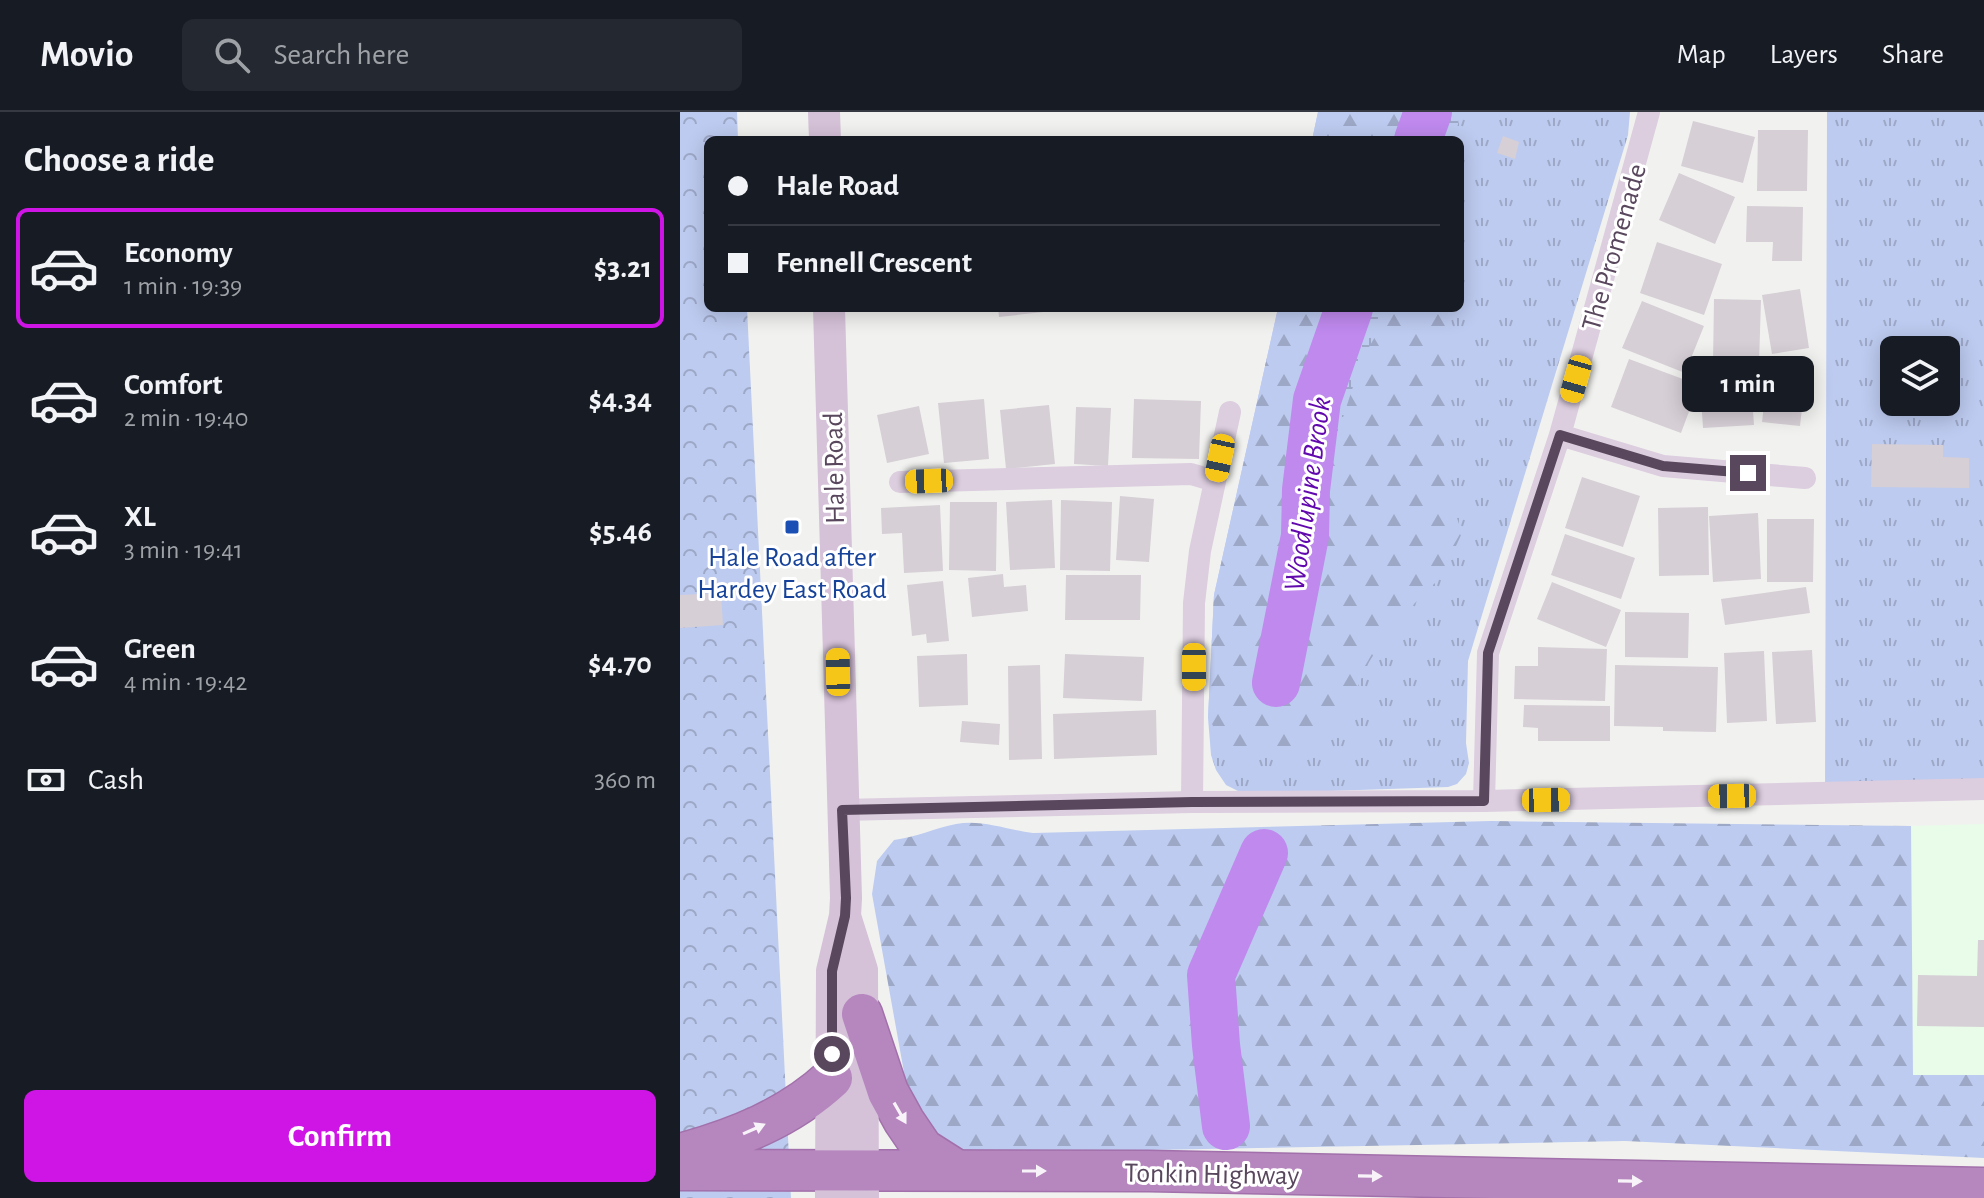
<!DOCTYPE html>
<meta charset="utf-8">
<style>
:root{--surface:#171b24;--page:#242831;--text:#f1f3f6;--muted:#9ea1a6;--line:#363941;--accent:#cf15e6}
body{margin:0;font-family:"Alegreya Sans",sans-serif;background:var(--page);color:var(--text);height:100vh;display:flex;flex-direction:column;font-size:30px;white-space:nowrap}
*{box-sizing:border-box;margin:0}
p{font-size:26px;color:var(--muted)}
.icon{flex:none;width:44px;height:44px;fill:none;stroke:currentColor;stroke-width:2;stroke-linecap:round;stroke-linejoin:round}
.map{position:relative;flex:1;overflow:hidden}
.side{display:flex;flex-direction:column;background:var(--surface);width:680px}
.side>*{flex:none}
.top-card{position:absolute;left:24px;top:24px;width:760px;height:176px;border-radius:12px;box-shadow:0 4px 20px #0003;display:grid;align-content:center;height:176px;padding:0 24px;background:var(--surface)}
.tools{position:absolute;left:1200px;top:224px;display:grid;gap:16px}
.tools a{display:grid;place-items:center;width:80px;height:80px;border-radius:12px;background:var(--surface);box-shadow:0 4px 20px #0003;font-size:40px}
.end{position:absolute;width:36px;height:36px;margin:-18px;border:10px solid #59475d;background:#fff;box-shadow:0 0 0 4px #fff}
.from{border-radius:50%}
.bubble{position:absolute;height:56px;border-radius:12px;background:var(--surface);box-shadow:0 4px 20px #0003;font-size:26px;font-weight:700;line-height:56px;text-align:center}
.car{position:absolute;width:24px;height:48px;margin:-24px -12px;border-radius:10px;box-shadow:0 0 6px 2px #0007;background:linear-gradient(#f5c518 24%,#345 0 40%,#f5c518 0 76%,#345 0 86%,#f5c518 0)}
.top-card b{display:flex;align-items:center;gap:28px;height:76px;font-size:30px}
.top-card b+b{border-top:2px solid var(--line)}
.top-card i{width:20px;height:20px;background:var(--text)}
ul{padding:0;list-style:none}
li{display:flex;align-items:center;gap:24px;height:120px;margin:0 16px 12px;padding:0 8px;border:4px solid transparent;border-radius:12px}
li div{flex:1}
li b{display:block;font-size:30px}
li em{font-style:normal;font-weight:700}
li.selected{border-color:var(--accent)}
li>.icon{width:72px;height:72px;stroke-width:1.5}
h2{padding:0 24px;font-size:36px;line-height:96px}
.pay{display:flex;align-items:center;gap:20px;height:88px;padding:0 24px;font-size:30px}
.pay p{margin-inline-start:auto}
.cta{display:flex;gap:16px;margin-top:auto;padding:16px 24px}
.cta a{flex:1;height:92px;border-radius:12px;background:var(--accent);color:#fff;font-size:32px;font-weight:700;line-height:92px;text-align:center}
header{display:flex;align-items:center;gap:48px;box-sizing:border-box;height:112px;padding:0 40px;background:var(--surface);border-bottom:2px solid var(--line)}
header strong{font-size:38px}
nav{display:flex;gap:44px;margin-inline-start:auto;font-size:28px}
.search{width:560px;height:72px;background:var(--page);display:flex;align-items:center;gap:20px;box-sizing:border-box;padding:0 28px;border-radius:12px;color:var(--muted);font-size:30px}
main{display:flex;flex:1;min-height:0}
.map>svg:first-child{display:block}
.commercial{fill:#e8fce9}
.grass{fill:url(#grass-tufts);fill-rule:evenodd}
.forest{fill:url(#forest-firs)}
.wetland{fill:url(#wetland-marsh)}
.park{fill:url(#park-crowns)}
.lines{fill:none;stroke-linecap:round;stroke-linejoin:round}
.river{stroke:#bf89ee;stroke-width:48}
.building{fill:#d6cfd6}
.highway-casing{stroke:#a271ab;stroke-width:43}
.street{stroke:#dccddf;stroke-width:22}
.secondary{stroke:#d5c1d8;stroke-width:32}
.highway{stroke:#b686bf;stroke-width:40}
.oneway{fill:#f8f3f9}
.route{stroke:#59475d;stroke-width:10}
.transit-dot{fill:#1a4fb4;stroke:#fff;stroke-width:3}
.labels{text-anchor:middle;stroke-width:6;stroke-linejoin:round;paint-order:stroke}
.street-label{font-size:28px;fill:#59475d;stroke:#fff}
.transit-label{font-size:28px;fill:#164399;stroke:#fff}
.water-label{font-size:30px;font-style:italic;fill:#6209ae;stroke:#fff}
</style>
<header>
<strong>Movio</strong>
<div class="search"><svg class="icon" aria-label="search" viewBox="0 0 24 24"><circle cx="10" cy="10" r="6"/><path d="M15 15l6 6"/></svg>Search here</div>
<nav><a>Map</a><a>Layers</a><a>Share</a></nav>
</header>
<main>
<section class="side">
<h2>Choose a ride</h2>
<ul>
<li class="selected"><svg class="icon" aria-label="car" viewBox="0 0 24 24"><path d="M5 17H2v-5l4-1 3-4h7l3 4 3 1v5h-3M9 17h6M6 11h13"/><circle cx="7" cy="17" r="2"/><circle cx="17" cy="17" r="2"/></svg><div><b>Economy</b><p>1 min · 19:39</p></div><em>$3.21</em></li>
<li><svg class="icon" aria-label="car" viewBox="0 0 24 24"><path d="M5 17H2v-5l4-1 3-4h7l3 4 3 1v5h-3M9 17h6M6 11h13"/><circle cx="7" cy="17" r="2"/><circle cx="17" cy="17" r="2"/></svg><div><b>Comfort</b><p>2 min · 19:40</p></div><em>$4.34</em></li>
<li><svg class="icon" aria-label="car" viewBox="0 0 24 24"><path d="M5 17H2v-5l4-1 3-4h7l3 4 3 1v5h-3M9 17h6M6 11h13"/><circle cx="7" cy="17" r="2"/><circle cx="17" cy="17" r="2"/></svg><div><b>XL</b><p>3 min · 19:41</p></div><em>$5.46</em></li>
<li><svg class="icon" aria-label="car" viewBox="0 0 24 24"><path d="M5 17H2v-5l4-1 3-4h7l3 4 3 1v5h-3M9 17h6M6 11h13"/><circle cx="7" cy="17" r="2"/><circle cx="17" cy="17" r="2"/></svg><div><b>Green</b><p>4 min · 19:42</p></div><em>$4.70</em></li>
</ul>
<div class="pay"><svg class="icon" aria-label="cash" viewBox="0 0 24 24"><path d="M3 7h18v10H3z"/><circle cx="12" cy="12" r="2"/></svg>Cash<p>360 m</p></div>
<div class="cta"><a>Confirm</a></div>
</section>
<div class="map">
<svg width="1304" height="1086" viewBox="0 0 1304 1086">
<defs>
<pattern id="grass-tufts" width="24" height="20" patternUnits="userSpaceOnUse" patternTransform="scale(2)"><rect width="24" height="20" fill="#bdcbf0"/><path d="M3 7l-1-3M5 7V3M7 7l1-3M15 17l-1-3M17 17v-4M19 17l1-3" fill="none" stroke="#9da7c6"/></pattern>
<pattern id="forest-firs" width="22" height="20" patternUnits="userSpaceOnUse" patternTransform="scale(2)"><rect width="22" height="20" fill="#bdcbf0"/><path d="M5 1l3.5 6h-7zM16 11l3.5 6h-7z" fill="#9da7c6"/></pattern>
<pattern id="wetland-marsh" width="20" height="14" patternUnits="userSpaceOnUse" patternTransform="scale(2)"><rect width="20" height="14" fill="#bdcbf0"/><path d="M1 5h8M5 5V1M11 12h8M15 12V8" fill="none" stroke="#9da7c6"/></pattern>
<pattern id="park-crowns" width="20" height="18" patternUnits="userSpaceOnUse" patternTransform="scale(2)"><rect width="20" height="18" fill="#bdcbf0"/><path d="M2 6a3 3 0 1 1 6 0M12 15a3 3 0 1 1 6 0" fill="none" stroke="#9da7c6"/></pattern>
</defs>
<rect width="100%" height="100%" fill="#f1f2ef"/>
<path class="commercial" d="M1304,712V963H1233L1231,714Z"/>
<path class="grass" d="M638,0H950L948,23L788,549L786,631L789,651L786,662L777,672L768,675L564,682L546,673L536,658L531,643L528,606L534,483L598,196H780V28H632Z
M1147,0H1304V677L1145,682ZM1214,238H1266V290H1214Z"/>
<path class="forest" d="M638,0H772L774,28H632Z
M598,196H772L767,310L761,358L782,421L762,464L711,515L689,550L664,604L637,632L602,644L550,637L528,606L534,483Z
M811,709L1231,714L1233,963H1304V1046L945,1029L314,1041L286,1039L261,1029L243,1011L227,977L192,782L197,749L214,728C237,725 255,716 276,712C301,707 328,718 353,721Z"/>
<path class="wetland" d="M728,0H781L774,28H719Z
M659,196H712L682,247L655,330L636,487L628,525L615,567L592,554L603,448L604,370L625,288Z"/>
<path class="park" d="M0,0H57L58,28H28V196H67L111,1086H0Z"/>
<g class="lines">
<path class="river" d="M738,28L748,0
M596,571L625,424L626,378L637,288L669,196
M546,1014L536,933L531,863L584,741"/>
</g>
<path class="building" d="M1013,9L1075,25L1063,71L1001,54Z
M1078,18H1128L1127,79H1077Z
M823,24L839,30L835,47L817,41Z
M999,61L1055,85L1035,132L979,108Z
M1067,94L1123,95L1122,149H1092L1093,130H1066Z
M977,130L1042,152L1024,203L960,181Z
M1120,177L1129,236L1092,242L1082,183Z
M1034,187L1081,188L1079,252L1033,251Z
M962,189L1024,214L1005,261L942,236Z
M318,196H382V198L319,205Z
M949,247L1019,273L1001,321L931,295Z
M1070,253L1074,313L1023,316L1019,257Z
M1087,266L1125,271L1120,314L1082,310Z
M304,287L309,347L264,351L258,291Z
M454,287L521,289L519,347L452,346Z
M369,293L375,352L326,357L320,298Z
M239,294L249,342L207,351L197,303Z
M396,295L431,296L428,354L394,352Z
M1192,332L1263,333V345L1289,346V376L1191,375Z
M902,365L960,384L943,435L885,416Z
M440,384L474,387L469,450L436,448Z
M372,388L375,456L330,458L326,390Z
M381,388L432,390L430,459L380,458Z
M270,390H317L316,459L269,458Z
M260,393L263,459L224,461L222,421L202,422L201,396Z
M1028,395L1029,463L979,464L978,396Z
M1078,401L1081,467L1033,470L1029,404Z
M1087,407H1134L1133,470H1087Z
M885,422L955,446L941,487L871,463Z
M323,462L324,475L346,473L348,499L292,505L288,466Z
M386,463H461L460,508H385Z
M263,469L269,529L247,531L246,522L232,524L227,473Z
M872,470L941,498L926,535L857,507Z
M1126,475L1130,501L1045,513L1041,487Z
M41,481L43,513L0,516V483Z
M945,500L1009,501L1008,546L945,545Z
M858,535L927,537L925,589L834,587L835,554H858Z
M1132,538L1136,610L1096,612L1092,540Z
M1084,539L1087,609L1047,611L1044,541Z
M287,542L288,593L239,595L237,544Z
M385,542L464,545L462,589L383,586Z
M360,553L362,647L329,648L328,554Z
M935,553L1038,555L1036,620L983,619V615L934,614Z
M844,593L930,594V629H858V616L843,615Z
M476,598L477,643L374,647L373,602Z
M282,609L320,612L319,633L280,630Z
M1298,828H1304V915L1237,914L1238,863L1297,864Z"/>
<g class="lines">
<g class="highway-casing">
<path id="highway" d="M182,902L208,980L224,1009L243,1037L276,1058
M0,1042C55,1027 109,1006 152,966
M0,1058L469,1059L1304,1076"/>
</g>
<path class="street" d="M880,323L983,354L1125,366
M220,370L511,362L535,369
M804,689L808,541L880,323L969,0
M512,690L514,491L520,439L550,300
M162,698L512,690L804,689L1304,677"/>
<path class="secondary" d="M144,0L145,28
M149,196L166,786L165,804L152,859L151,1086
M165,804L182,858L183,1086"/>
<use href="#highway" class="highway"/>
</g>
<defs><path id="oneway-solid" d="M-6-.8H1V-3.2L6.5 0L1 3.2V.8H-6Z" transform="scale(2)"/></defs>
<g class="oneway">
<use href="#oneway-solid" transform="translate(220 1001) rotate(60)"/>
<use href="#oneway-solid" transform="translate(74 1017) rotate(-24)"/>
<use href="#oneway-solid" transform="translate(354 1059)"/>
<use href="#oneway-solid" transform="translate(690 1064) rotate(1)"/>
<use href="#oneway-solid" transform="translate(950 1069) rotate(1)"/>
</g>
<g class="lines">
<path class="route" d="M152,942V859L165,804L166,786L162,698L512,690L804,689L808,541L880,323L983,354L1068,361"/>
</g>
<rect class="transit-dot" x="104" y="407" width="16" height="16" rx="4"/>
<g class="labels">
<g class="street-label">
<text transform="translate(933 135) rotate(-74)" y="10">The Promenade</text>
<text transform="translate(153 356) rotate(-91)" y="10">Hale Road</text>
<text transform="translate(532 1061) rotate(1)" y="10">Tonkin Highway</text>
</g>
<g class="transit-label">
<text x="112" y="454">Hale Road after<tspan x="112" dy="32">Hardey East Road</tspan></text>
</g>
<g class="water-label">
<text transform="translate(627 382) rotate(-82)" y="10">Woodlupine Brook</text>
</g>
</g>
</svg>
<div class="tools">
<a><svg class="icon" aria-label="layers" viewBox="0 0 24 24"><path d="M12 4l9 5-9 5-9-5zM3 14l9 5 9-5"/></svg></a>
</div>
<i class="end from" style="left:152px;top:942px"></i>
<i class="end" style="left:1068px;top:361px"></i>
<div class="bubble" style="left:1002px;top:244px;width:132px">1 min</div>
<i class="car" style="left:896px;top:267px;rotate:196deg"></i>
<i class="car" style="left:540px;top:346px;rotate:192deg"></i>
<i class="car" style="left:249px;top:369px;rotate:268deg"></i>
<i class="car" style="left:514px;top:555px;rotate:180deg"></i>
<i class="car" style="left:158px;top:560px;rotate:359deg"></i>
<i class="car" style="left:1052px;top:684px;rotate:269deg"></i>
<i class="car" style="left:866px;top:688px;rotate:89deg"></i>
<div class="top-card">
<b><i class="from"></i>Hale Road</b>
<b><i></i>Fennell Crescent</b>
</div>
</div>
</main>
